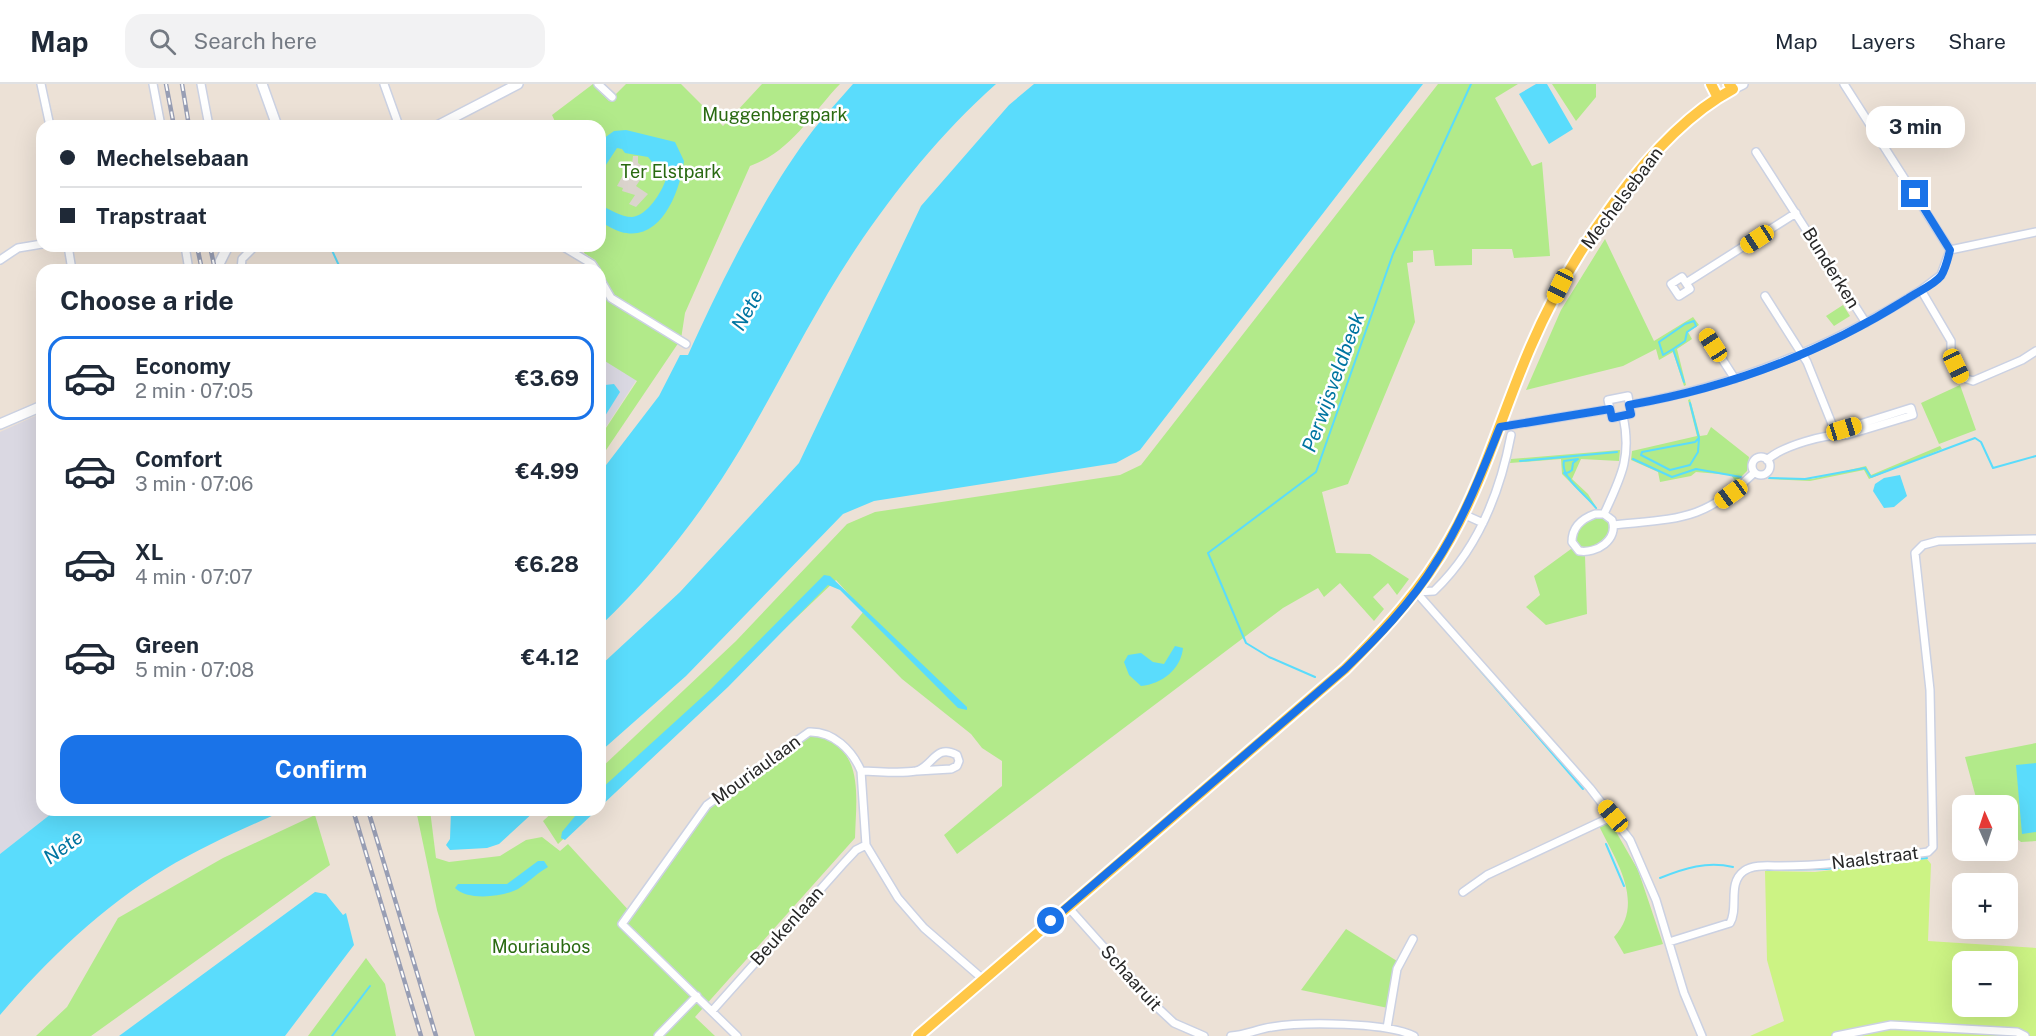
<!DOCTYPE html>
<meta charset="utf-8">
<style>
:root{--surface:#fff;--page:#f2f2f3;--text:#1f2937;--muted:#747a83;--line:#e0e1e3;--accent:#1a73e8}
body{margin:0;font-family:"Public Sans",sans-serif;background:var(--page);color:var(--text);height:100vh;display:flex;flex-direction:column;font-size:22px;white-space:nowrap}
*{box-sizing:border-box;margin:0}
p{font-size:20px;color:var(--muted)}
.icon{flex:none;width:33px;height:33px;fill:none;stroke:currentColor;stroke-width:2;stroke-linecap:round;stroke-linejoin:round}
.map{position:relative;flex:1;overflow:hidden}
.drawer{position:absolute;left:36px;top:180px;width:570px;height:552px;display:flex;flex-direction:column;background:var(--surface);border-radius:18px;box-shadow:0 6px 24px #0002}
.drawer>*{flex:none}
.top-card{position:absolute;left:36px;top:36px;width:570px;height:132px;border-radius:18px;box-shadow:0 6px 24px #0002;display:grid;align-content:center;height:132px;padding:0 24px;background:var(--surface)}
.needle{width:39px;rotate:357deg}
.tools{position:absolute;left:1952px;top:711px;display:grid;gap:12px}
.tools a{display:grid;place-items:center;width:66px;height:66px;border-radius:12px;background:var(--surface);box-shadow:0 6px 24px #0002;font-size:30px}
.end{position:absolute;width:27px;height:27px;margin:-14px;border:8px solid #1a73e8;background:#fff;box-shadow:0 0 0 3px #fff}
.from{border-radius:50%}
.bubble{position:absolute;height:42px;border-radius:18px;background:var(--surface);box-shadow:0 6px 24px #0002;font-size:20px;font-weight:700;line-height:42px;text-align:center}
.car{position:absolute;width:18px;height:36px;margin:-18px -9px;border-radius:8px;box-shadow:0 0 4px 2px #0007;background:linear-gradient(#f5c518 24%,#345 0 40%,#f5c518 0 76%,#345 0 86%,#f5c518 0)}
.top-card b{display:flex;align-items:center;gap:21px;height:57px;font-size:22px}
.top-card b+b{border-top:2px solid var(--line)}
.top-card i{width:15px;height:15px;background:var(--text)}
ul{padding:0;list-style:none}
li{display:flex;align-items:center;gap:18px;height:84px;margin:0 12px 9px;padding:0 12px;border:3px solid transparent;border-radius:18px}
li div{flex:1}
li b{display:block;font-size:22px}
li em{font-style:normal;font-weight:700}
li.selected{border-color:var(--accent)}
li>.icon{width:54px;height:54px;stroke-width:1.5}
h2{padding:0 24px;font-size:27px;line-height:72px}
.action{display:flex;gap:12px;margin-top:auto;padding:12px 24px}
.action a{flex:1;height:69px;border-radius:18px;background:var(--accent);color:#fff;font-size:24px;font-weight:700;line-height:69px;text-align:center}
header{display:flex;align-items:center;gap:36px;box-sizing:border-box;height:84px;padding:0 30px;background:var(--surface);border-bottom:2px solid var(--line)}
header strong{font-size:28px}
nav{display:flex;gap:33px;margin-inline-start:auto;font-size:21px}
.search{width:420px;height:54px;background:var(--page);display:flex;align-items:center;gap:15px;box-sizing:border-box;padding:0 21px;border-radius:18px;color:var(--muted);font-size:22px}
.map>svg:first-child{display:block}
.industrial{fill:#dad8e2}
.green{fill:#b2ea8a}
.pitch{fill:#ccf384;fill-rule:evenodd}
.plaza{fill:#dbd4cd}
.water{fill:#5adcfc}
.lines{fill:none;stroke-linecap:round;stroke-linejoin:round}
.stream{stroke:#5adcfc;stroke-width:2}
.street-casing{stroke:#cbd1e2;stroke-width:10}
.secondary-casing{stroke:#cbd1e2;stroke-width:12}
.primary-casing{stroke:#fff;stroke-width:14}
.street{stroke:#fff;stroke-width:7}
.secondary{stroke:#fff;stroke-width:9}
.primary{stroke:#ffc747;stroke-width:10}
.rail-casing{stroke:#989eb4;stroke-width:4.5}
.rail{stroke:#fff;stroke-width:2;stroke-dasharray:7;stroke-linecap:butt}
.route{stroke:#1a73e8;stroke-width:8}
.labels{text-anchor:middle;stroke-width:5;stroke-linejoin:round;paint-order:stroke}
.park-label{font-size:18px;fill:#296a11;stroke:#fff}
.street-label{font-size:18px;fill:#272727;stroke:#fff}
.water-label{font-size:20px;font-style:italic;fill:#0075a1;stroke:#fff}
</style>
<header>
<strong>Map</strong>
<div class="search"><svg class="icon" aria-label="search" viewBox="0 0 24 24"><circle cx="10" cy="10" r="6"/><path d="M15 15l6 6"/></svg>Search here</div>
<nav><a>Map</a><a>Layers</a><a>Share</a></nav>
</header>
<div class="map">
<svg width="2036" height="952" viewBox="0 0 2036 952">
<rect width="100%" height="100%" fill="#ece1d6"/>
<path class="industrial" d="M600,269L639,292L600,352Z
M42,329V726H56L0,770V348Z"/>
<path class="green" d="M593,0L609,17L626,0H681L723,42L762,0H840C811,30 792,67 750,82L685,229L681,255L600,375V353L637,297L600,274L601,185L595,176L584,169L586,162H600V42H557L552,31Z
M1438,0H1518L1495,14L1532,82L1542,78L1550,172L1514,174L1512,165H1472V181L1435,182L1433,166L1413,167V178L1407,179L1415,238L1348,400L1322,408L1336,469L1370,470L1409,495L1397,511L1388,499L1373,513L1384,525L1374,537L1340,499L1324,513L1318,504L1283,524L957,770L944,751L1002,702V677L982,664L971,650L902,595L851,543L864,527L836,496L600,720V685L736,557L847,440L875,428L1120,391L1141,381Z
M1552,0H1596V13L1576,37Z
M1605,155L1654,257L1693,233L1699,241L1688,248L1692,255L1677,265L1686,301L1684,302L1673,268L1659,276L1656,265L1623,282L1526,306L1561,226Z
M1843,221L1850,232L1834,242L1826,232Z
M1960,301L1976,346L1939,360L1921,319Z
M1690,315L1700,352L1707,351L1711,343L1749,373L1747,387L1736,398L1731,391L1696,388L1691,392L1660,398L1658,388L1631,376L1632,367L1697,352L1688,316Z
M1940,362L1942,365L1869,395L1864,386L1810,397L1767,395H1812L1866,382L1871,391Z
M1620,366L1619,377L1581,375L1572,395L1588,410L1598,426L1562,390L1561,375L1510,379L1511,375Z
M1603,433L1610,440C1611,455 1594,468 1580,463L1575,453C1581,440 1589,433 1603,433Z
M1571,465L1585,472L1587,530L1546,541L1526,523L1540,511L1534,492Z
M810,651C866,659 856,713 855,754L695,933L715,952H475L437,826L416,726H430L436,774L449,778L500,772L526,756L542,753L560,767L568,760L632,830L706,727Z
M2036,659V757L2021,758L2007,747L2011,744L2007,722L1978,721L1965,673Z
M555,726H594L558,760L543,737Z
M315,731L330,781L91,952H36L67,923L118,834L223,774Z
M1607,738L1611,739L1638,786L1663,860L1624,870L1614,853C1646,819 1615,775 1599,742Z
M1346,845L1397,877L1388,924L1301,906Z
M366,874L385,900L396,952H308Z"/>
<path class="pitch" d="M1927,775L1931,780L1928,857L2036,864V952H1750L1784,937L1767,876L1765,787L1815,788ZM1962,878H2007V922H1962Z"/>
<path class="plaza" d="M633,72H638V79L647,86L636,102L648,110L636,123L629,120L635,111L622,107L623,104L617,102L628,82L632,80Z"/>
<path class="water" d="M853,0H996C941,49 896,105 855,166C813,229 780,298 741,364C702,429 655,490 600,542V389L659,312L680,271H688C721,198 765,109 814,45C826,30 840,15 853,0Z
M1034,0H1423L1140,366L1116,379L874,417L843,430L686,592L600,668V582L680,508L799,379L921,122L1009,21Z
M1536,0H1547L1573,45L1549,60L1519,10Z
M626,46L675,58L684,77C680,106 662,159 621,148C614,146 607,141 600,138V121C609,125 621,133 632,133C647,132 662,108 666,95L648,73L625,69L622,65L617,64L600,90V57L614,47Z
M600,291L605,301L614,300L620,308L605,332L600,333Z
M1900,391L1907,412L1894,423L1884,424L1873,407L1875,400L1884,394Z
M824,491L830,492L967,623V626L958,624L840,506L828,501L728,603L600,723V706L711,605Z
M1175,562L1183,564C1181,585 1162,600 1141,602L1129,591L1124,578L1128,571L1141,569L1153,578L1164,580Z
M2036,679V748L2022,750L2016,681Z
M56,726H285C245,744 203,762 165,785C103,822 47,876 0,931V770Z
M451,726H536L499,760L487,764L450,766L446,761L450,755Z
M580,726H597L565,756L561,754L562,748Z
M538,777H544L548,783C537,789 529,798 518,805C503,813 467,817 455,804L458,800H507Z
M315,808L326,810L343,831L346,829L354,861L285,952H119Z"/>
<g class="lines">
<path class="stream" d="M330,162L341,186
M1673,265L1685,257L1687,248L1696,242L1694,237L1685,240L1659,258L1663,271L1673,265L1684,298
M1690,319L1699,354L1695,358L1642,368L1641,371L1670,386L1690,381L1698,368L1699,354
M1633,375L1672,393L1696,385L1741,393
M1520,377L1617,368
M1769,394L1805,395L1865,384L1871,393L1975,354L1981,358L1993,384L2036,372
M1570,395L1564,389C1568,390 1570,388 1572,386L1573,379L1578,375L1564,377C1560,394 1586,410 1596,424
M1442,542L1583,705
M1315,593L1269,573L1246,559L1208,469L1316,388L1393,170L1471,0
M1606,760L1624,802
M1767,786L1826,785L1927,774
M1660,794C1685,784 1707,777 1733,783
M332,952L370,902"/>
<g class="street-casing">
<path id="street" d="M41,0L50,42
M153,0L161,42
M201,0L209,42
M384,0L399,42
M598,0L612,13
M1844,0L1950,166
M1756,68L1866,239
M68,162L72,186
M185,162L189,186
M562,162L592,180L596,186
M1950,166L1941,191L1921,206L1951,257V270L1961,293L1973,297L2022,276L2036,267
M1950,166L2036,148
M0,176L18,164L42,160
M241,186L242,175L255,162
M600,195L611,214L686,260
M1686,199L1690,205L1679,212L1671,200L1682,193L1686,199L1796,129
M1765,212L1807,278L1836,350L1844,345L1911,324L1913,331L1847,351C1827,349 1782,362 1767,376
M1706,250L1735,295
M1628,312L1631,330L1612,334L1608,316Z
M1629,321C1734,302 1832,263 1921,206
M1500,343L1610,325
M1752 382a9 9 0 1 1 18 0a9 9 0 1 1-18 0Z
M1463,430L1483,439
M1595,430H1604L1612,436C1619,456 1596,470 1579,467L1572,458C1572,443 1581,435 1595,430Z
M1604,430C1621,393 1632,373 1623,332
M1614,441C1680,434 1703,437 1754,389
M1416,508L1590,704L1630,756L1656,816L1684,909L1702,952
M1416,508L1434,507C1478,465 1500,409 1511,351
M861,687L866,761L898,814L924,844L984,896
M1463,808L1487,791L1613,732
M1068,823L1159,925L1174,939L1204,952
M1669,858L1730,839C1739,824 1727,799 1744,787C1753,780 1770,782 1780,782C1830,782 1879,774 1928,768L1933,763L1930,606L1915,469L1923,461L1938,457L2036,455
M712,927L843,780L856,766L866,761
M1387,944L1397,885L1413,855
M658,952L697,912
M737,952L622,840L707,721L809,648C833,647 852,666 861,687C878,687 899,690 916,687C933,683 935,659 957,671L959,677L957,682L951,685L917,687
M1231,952C1245,951 1258,945 1272,943C1303,938 1387,938 1414,952
M1836,952L1891,941L2017,948L2025,952"/>
</g>
<g class="secondary-casing">
<path id="secondary" d="M262,0L277,42
M1733,5L1743,0
M437,42L518,0
M216,186L228,162
M0,340L42,322"/>
</g>
<g class="primary-casing">
<path id="primary" d="M1711,0L1718,14
M918,952L1345,585C1385,545 1423,504 1450,455C1485,394 1503,326 1531,262C1568,176 1649,50 1733,5L1729,0"/>
</g>
<use href="#street" class="street"/>
<use href="#secondary" class="secondary"/>
<use href="#primary" class="primary"/>
<g class="rail-casing">
<path id="rail" d="M166,0L174,42
M182,0L189,42
M197,162L202,186
M210,162L215,186
M353,726L421,952
M368,726L436,952"/>
</g>
<use href="#rail" class="rail"/>
</g>
<g class="lines">
<path class="route" d="M1051,837L1345,585C1378,553 1411,519 1435,480C1463,437 1481,390 1500,343L1610,325L1612,334L1631,330L1629,321C1727,304 1823,268 1907,215C1917,208 1934,201 1941,192C1946,184 1948,174 1950,166L1915,110"/>
</g>
<g class="labels">
<g class="park-label">
<text x="775" y="37">Muggenbergpark</text>
<text x="671" y="94">Ter Elstpark</text>
<text x="541" y="869">Mouriaubos</text>
</g>
<g class="street-label">
<text transform="translate(1622 114) rotate(-53)" y="6">Mechelsebaan</text>
<text transform="translate(1831 184) rotate(58)" y="6">Bunderken</text>
<text transform="translate(756 686) rotate(-36)" y="6">Mouriaulaan</text>
<text transform="translate(1875 774) rotate(-7)" y="6">Naalstraat</text>
<text transform="translate(787 842) rotate(-48)" y="6">Beukenlaan</text>
<text transform="translate(1131 894) rotate(48)" y="6">Schaaruit</text>
</g>
<g class="water-label">
<text transform="translate(747 226) rotate(-61)" y="7">Nete</text>
<text transform="translate(1333 298) rotate(-70)" y="7">Perwijsveldbeek</text>
<text transform="translate(63 763) rotate(-36)" y="7">Nete</text>
</g>
</g>
</svg>
<div class="tools">
<a><svg class="needle" viewBox="-14 -14 28 28"><path d="M0-13l5 13h-10z" fill="#e53935"/><path d="M0 13l5-13h-10z" fill="#747a83"/></svg></a>
<a>+</a>
<a>−</a>
</div>
<i class="end from" style="left:1051px;top:837px"></i>
<i class="end" style="left:1915px;top:110px"></i>
<div class="bubble" style="left:1866px;top:22px;width:99px">3 min</div>
<i class="car" style="left:1757px;top:155px;rotate:237deg"></i>
<i class="car" style="left:1560px;top:202px;rotate:206deg"></i>
<i class="car" style="left:1713px;top:261px;rotate:327deg"></i>
<i class="car" style="left:1956px;top:282px;rotate:155deg"></i>
<i class="car" style="left:1844px;top:345px;rotate:73deg"></i>
<i class="car" style="left:1731px;top:410px;rotate:234deg"></i>
<i class="car" style="left:1613px;top:732px;rotate:320deg"></i>
<div class="top-card">
<b><i class="from"></i>Mechelsebaan</b>
<b><i></i>Trapstraat</b>
</div>
<section class="drawer">
<h2>Choose a ride</h2>
<ul>
<li class="selected"><svg class="icon" aria-label="car" viewBox="0 0 24 24"><path d="M5 17H2v-5l4-1 3-4h7l3 4 3 1v5h-3M9 17h6M6 11h13"/><circle cx="7" cy="17" r="2"/><circle cx="17" cy="17" r="2"/></svg><div><b>Economy</b><p>2 min · 07:05</p></div><em>€3.69</em></li>
<li><svg class="icon" aria-label="car" viewBox="0 0 24 24"><path d="M5 17H2v-5l4-1 3-4h7l3 4 3 1v5h-3M9 17h6M6 11h13"/><circle cx="7" cy="17" r="2"/><circle cx="17" cy="17" r="2"/></svg><div><b>Comfort</b><p>3 min · 07:06</p></div><em>€4.99</em></li>
<li><svg class="icon" aria-label="car" viewBox="0 0 24 24"><path d="M5 17H2v-5l4-1 3-4h7l3 4 3 1v5h-3M9 17h6M6 11h13"/><circle cx="7" cy="17" r="2"/><circle cx="17" cy="17" r="2"/></svg><div><b>XL</b><p>4 min · 07:07</p></div><em>€6.28</em></li>
<li><svg class="icon" aria-label="car" viewBox="0 0 24 24"><path d="M5 17H2v-5l4-1 3-4h7l3 4 3 1v5h-3M9 17h6M6 11h13"/><circle cx="7" cy="17" r="2"/><circle cx="17" cy="17" r="2"/></svg><div><b>Green</b><p>5 min · 07:08</p></div><em>€4.12</em></li>
</ul>
<div class="action"><a>Confirm</a></div>
</section>
</div>
